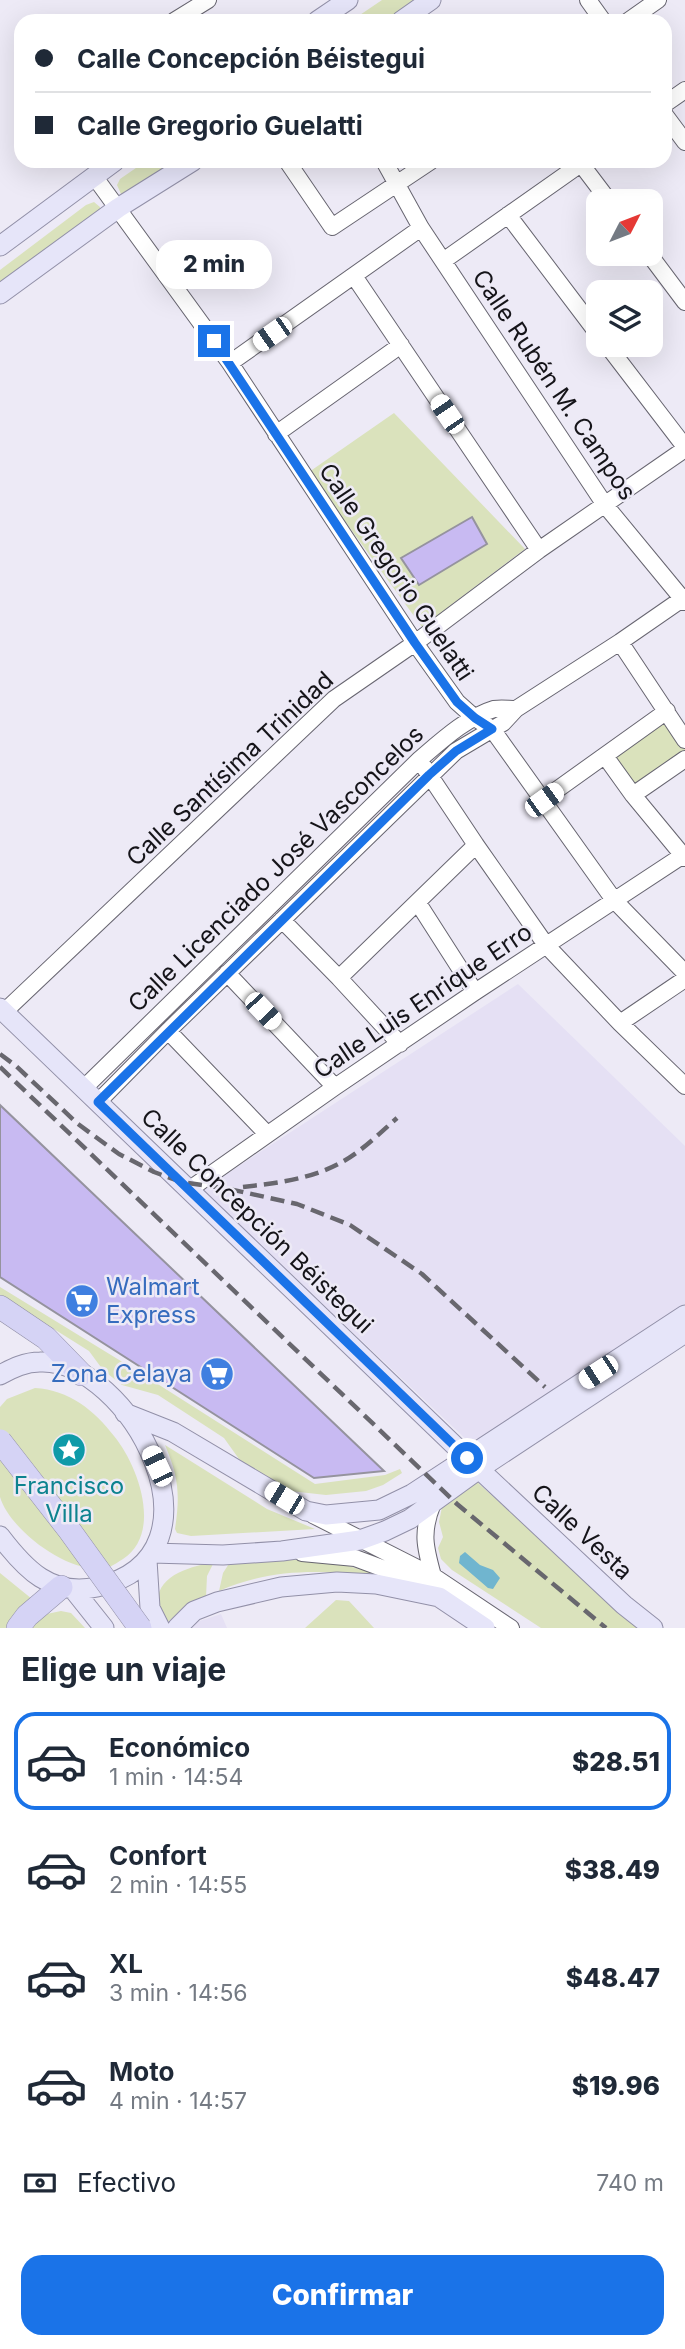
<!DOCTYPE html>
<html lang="es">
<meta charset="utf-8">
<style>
:root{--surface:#fff;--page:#f2f2f3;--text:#1f2937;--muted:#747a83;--line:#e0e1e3;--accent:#1a73e8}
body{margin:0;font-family:Inter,sans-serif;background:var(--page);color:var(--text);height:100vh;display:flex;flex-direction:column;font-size:26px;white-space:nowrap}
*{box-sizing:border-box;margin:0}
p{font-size:23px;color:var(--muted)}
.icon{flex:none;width:38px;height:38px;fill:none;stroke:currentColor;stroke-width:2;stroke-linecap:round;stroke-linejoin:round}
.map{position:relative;height:1628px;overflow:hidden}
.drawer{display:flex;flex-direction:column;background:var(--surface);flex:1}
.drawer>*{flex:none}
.banner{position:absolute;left:14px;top:14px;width:658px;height:154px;border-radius:21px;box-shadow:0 7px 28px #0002;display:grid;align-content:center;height:154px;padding:0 21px;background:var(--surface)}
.needle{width:46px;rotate:48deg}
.controls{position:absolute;left:586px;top:189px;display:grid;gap:14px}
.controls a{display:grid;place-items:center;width:77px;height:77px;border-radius:14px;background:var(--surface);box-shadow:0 7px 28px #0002;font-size:35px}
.end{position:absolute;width:32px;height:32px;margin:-16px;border:9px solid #1a73e8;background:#fff;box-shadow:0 0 0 4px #fff}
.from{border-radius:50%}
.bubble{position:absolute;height:49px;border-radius:21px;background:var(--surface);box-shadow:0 7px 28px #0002;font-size:23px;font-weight:800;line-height:49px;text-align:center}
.car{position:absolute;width:21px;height:42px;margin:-21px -10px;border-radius:9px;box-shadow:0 0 5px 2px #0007;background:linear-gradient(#fff 24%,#345 0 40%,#fff 0 76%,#345 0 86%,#fff 0)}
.banner b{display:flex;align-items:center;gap:24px;height:66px;font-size:26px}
.banner b+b{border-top:2px solid var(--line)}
.banner i{width:18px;height:18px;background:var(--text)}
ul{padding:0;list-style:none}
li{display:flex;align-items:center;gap:21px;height:98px;margin:0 14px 10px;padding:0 7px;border:4px solid transparent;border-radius:21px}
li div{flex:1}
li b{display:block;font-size:26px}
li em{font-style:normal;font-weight:800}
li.active{border-color:var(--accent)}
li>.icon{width:63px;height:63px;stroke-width:1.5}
h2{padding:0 21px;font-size:32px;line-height:84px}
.pay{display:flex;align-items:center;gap:18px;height:77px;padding:0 21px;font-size:26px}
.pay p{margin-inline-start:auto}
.cta{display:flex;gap:14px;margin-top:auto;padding:14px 21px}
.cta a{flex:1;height:80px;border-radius:21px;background:var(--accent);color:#fff;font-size:28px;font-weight:800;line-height:80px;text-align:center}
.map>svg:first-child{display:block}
.built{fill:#e5e0f4}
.green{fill:#dae2bc}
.water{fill:#70b5cf}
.building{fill:#c8baf2;stroke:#95939e;stroke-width:2}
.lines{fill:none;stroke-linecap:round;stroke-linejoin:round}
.minor-casing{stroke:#676570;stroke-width:18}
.major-casing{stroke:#9290a8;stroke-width:21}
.highway-casing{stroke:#9290a8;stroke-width:24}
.minor{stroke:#fff;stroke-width:16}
.major{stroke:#e6e5f9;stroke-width:19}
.highway{stroke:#d5d3f5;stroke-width:23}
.rail{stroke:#68676e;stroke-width:4.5;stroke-dasharray:14 7;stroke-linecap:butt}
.highway-bridge-casing{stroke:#9290a8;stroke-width:24;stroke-linecap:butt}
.highway-bridge{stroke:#d5d3f5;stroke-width:23}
.route{stroke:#1a73e8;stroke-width:9}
.labels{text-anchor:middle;stroke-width:5;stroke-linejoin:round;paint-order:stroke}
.street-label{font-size:24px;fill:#151419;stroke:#edeaf6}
.shop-label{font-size:24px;fill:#366cbe;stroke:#edeaf6;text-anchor:start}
.culture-label{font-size:24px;fill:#0d838f;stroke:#edeaf6}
</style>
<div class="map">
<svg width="685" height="1628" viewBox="0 0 685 1628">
<rect width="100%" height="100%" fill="#edeaf6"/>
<path class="built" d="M518,984L685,1146V1304L480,1441L477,1438L470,1443L202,1190Z
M221,1614L227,1628H186L190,1624Z"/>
<path class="green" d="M382,0H415L385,21H351Z
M146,161H183L130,198L121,194L117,185L120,179Z
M94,202L100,207V213L0,289V270L86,205Z
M394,413L525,549L422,627L309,472Z
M668,716L685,746V755L633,791L610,759Z
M0,1287L142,1374L315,1484L385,1475L400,1469L402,1473L383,1485L366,1491L326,1495L290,1491L257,1472L239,1459L224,1438L158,1395L122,1385L103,1370L89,1351L14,1304L0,1300Z
M35,1388C69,1390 94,1410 114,1436C138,1465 163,1533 123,1559C119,1561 113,1566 109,1567C73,1578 10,1531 0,1497C0,1489 0,1479 0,1471C0,1449 0,1428 0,1407L7,1399Z
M165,1445L267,1509L315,1529L191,1536L177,1533L175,1529C180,1495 179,1478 165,1445Z
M477,1482L639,1628H541L452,1570L441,1559L438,1548L443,1537L439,1522L442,1507Z
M301,1558L337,1563L378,1574L376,1576C319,1570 272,1568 219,1591L223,1573L232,1559Z
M214,1562L207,1576L206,1597L186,1607L165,1624C162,1617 158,1609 158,1602C157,1574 194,1566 214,1562Z
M0,1573L32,1599L8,1628H0Z
M336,1600L349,1601L374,1628H305Z
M61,1611L71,1613L85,1628H28L42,1615Z"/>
<path class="water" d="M465,1552L480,1565L493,1570L500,1578L493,1589L488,1588L459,1563L460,1556Z"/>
<path class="building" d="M472,517L487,544L419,585L401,558Z
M0,1105L384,1471L314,1478L0,1277Z"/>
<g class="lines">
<g class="minor-casing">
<path id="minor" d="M588,0L603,21
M174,21L208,0
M628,21L658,0
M665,104L685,90
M665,115L685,142
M287,161L332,227L431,161
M384,161L421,228L605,505L685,602
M581,164L609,201
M94,176L230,363L415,643L457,702L475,718L492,729L614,900L685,973
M508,215L598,334
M649,254L685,302
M443,261L585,161
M354,276L539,550
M607,345L685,447
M230,363L421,228
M276,434L401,345
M620,642L685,740
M605,756L633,795L685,858
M424,767L476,845L546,945L620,1023L685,1086
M633,795L685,759
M544,799L667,711
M418,903L475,992
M282,920L339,978L400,1044
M227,973L335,1087
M339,978L476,845
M4,1012L334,699L415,643L539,550L685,449
M620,1023L685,979
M168,1031L267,1134
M83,1089L420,759C441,741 467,717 494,709C501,708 509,709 516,709
M98,1102L168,1031L456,751L503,723L516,709L620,642L685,597
M190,1189L335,1087L475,992L685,854
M313,1515L433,1576L511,1628
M302,1553L355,1558L406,1577L432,1593
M433,1576C425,1547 421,1532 433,1503"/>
</g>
<g class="major-casing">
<path id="major" d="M317,21L348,0
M401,21L431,0
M0,246L115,161
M0,294L118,208L193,161
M0,1008L479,1469L624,1605L653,1628
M0,1375C13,1368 25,1362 40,1362C128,1358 236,1555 97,1587C51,1597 25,1569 0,1536
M125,1413L173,1432L306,1511L326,1515L379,1510L412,1494L685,1315
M152,1553L223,1555L282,1551L360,1540L385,1531L410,1519L479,1469L685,1333
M147,1560L150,1608L160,1628
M73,1589L104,1628
M177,1628L194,1611L217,1602L281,1587L337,1582L376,1584L439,1597L485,1628"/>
</g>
<g class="highway-casing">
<path id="highway" d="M0,1307L46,1338L81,1374
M18,1628L27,1616L61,1587"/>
</g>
<use href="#minor" class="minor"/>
<use href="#major" class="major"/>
<use href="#highway" class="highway"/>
<path class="rail" d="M0,1054L16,1066L78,1124L119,1154L154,1172L181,1182L229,1189L297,1204L350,1225L422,1274L545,1387
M0,1067L457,1504L606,1628
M243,1187C277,1183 312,1179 342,1162C362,1151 380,1133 397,1118"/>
<g class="highway-bridge-casing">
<path id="highway-bridge" d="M0,1441L70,1531L140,1628"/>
</g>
<use href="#highway-bridge" class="highway-bridge"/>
</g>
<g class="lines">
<path class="route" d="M214,341L415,643L457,702L475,718L492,729L456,751L429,775L98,1102L467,1458"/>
</g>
<defs>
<g id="supermarket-disc" transform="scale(1.75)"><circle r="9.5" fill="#3f7fe0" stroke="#edeaf6"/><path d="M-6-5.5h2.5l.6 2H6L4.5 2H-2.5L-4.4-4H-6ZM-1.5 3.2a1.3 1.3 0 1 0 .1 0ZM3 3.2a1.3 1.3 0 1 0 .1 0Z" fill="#fff"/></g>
<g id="sight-disc" transform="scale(1.75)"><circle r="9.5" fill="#0f9aa8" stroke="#edeaf6"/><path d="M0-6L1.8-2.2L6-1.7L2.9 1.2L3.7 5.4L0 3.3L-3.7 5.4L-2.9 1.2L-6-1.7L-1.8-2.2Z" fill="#fff"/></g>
</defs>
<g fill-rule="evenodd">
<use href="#supermarket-disc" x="82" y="1301"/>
<use href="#supermarket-disc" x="217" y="1374"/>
<use href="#sight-disc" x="69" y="1450"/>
</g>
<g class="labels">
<g class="street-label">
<text transform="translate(554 385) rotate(56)" y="8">Calle Rubén M. Campos</text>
<text transform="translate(396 572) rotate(56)" y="8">Calle Gregorio Guelatti</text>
<text transform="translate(230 769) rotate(-43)" y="8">Calle Santísima Trinidad</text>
<text transform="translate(276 869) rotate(-44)" y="8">Calle Licenciado José Vasconcelos</text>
<text transform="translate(423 1001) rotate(-34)" y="8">Calle Luis Enrique Erro</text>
<text transform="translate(257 1221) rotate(44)" y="8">Calle Concepción Béistegui</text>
<text transform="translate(582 1532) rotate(43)" y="8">Calle Vesta</text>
</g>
<g class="shop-label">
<text x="106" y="1295">Walmart<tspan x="106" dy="28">Express</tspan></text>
<text x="192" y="1382" text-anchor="end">Zona Celaya</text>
</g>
<g class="culture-label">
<text x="69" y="1494">Francisco<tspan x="69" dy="28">Villa</tspan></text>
</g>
</g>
</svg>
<div class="controls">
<a><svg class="needle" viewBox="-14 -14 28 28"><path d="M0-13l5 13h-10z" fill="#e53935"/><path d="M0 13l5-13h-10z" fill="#747a83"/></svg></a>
<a><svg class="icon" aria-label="layers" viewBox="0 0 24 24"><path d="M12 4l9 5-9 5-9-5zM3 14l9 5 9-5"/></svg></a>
</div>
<i class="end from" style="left:467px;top:1458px"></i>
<i class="end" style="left:214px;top:341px"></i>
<div class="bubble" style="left:156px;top:240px;width:116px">2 min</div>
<i class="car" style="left:272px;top:334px;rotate:235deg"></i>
<i class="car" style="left:447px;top:414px;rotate:326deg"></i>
<i class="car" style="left:544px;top:800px;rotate:54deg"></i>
<i class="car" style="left:263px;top:1011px;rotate:137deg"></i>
<i class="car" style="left:598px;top:1372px;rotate:237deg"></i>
<i class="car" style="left:157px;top:1466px;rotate:335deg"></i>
<i class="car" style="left:284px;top:1498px;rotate:301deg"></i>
<div class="banner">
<b><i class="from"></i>Calle Concepción Béistegui</b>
<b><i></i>Calle Gregorio Guelatti</b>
</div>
</div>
<section class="drawer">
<h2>Elige un viaje</h2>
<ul>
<li class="active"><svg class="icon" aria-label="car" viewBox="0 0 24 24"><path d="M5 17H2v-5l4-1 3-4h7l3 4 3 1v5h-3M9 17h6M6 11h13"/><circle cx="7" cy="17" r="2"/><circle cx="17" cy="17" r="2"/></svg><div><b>Económico</b><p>1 min · 14:54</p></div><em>$28.51</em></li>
<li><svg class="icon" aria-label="car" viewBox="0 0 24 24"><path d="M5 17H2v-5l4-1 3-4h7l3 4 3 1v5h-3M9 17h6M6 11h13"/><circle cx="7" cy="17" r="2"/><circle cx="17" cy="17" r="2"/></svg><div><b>Confort</b><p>2 min · 14:55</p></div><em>$38.49</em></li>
<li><svg class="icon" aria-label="car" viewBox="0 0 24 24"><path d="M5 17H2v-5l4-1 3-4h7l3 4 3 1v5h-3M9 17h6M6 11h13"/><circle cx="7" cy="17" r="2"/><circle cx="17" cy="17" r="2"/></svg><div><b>XL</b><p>3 min · 14:56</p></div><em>$48.47</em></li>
<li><svg class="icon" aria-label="car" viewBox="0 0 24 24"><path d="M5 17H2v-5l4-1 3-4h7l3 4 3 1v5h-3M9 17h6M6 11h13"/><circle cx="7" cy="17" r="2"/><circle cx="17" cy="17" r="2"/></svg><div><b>Moto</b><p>4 min · 14:57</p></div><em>$19.96</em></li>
</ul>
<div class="pay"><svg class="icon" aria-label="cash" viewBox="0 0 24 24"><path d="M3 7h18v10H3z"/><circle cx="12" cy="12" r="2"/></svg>Efectivo<p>740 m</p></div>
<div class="cta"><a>Confirmar</a></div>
</section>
